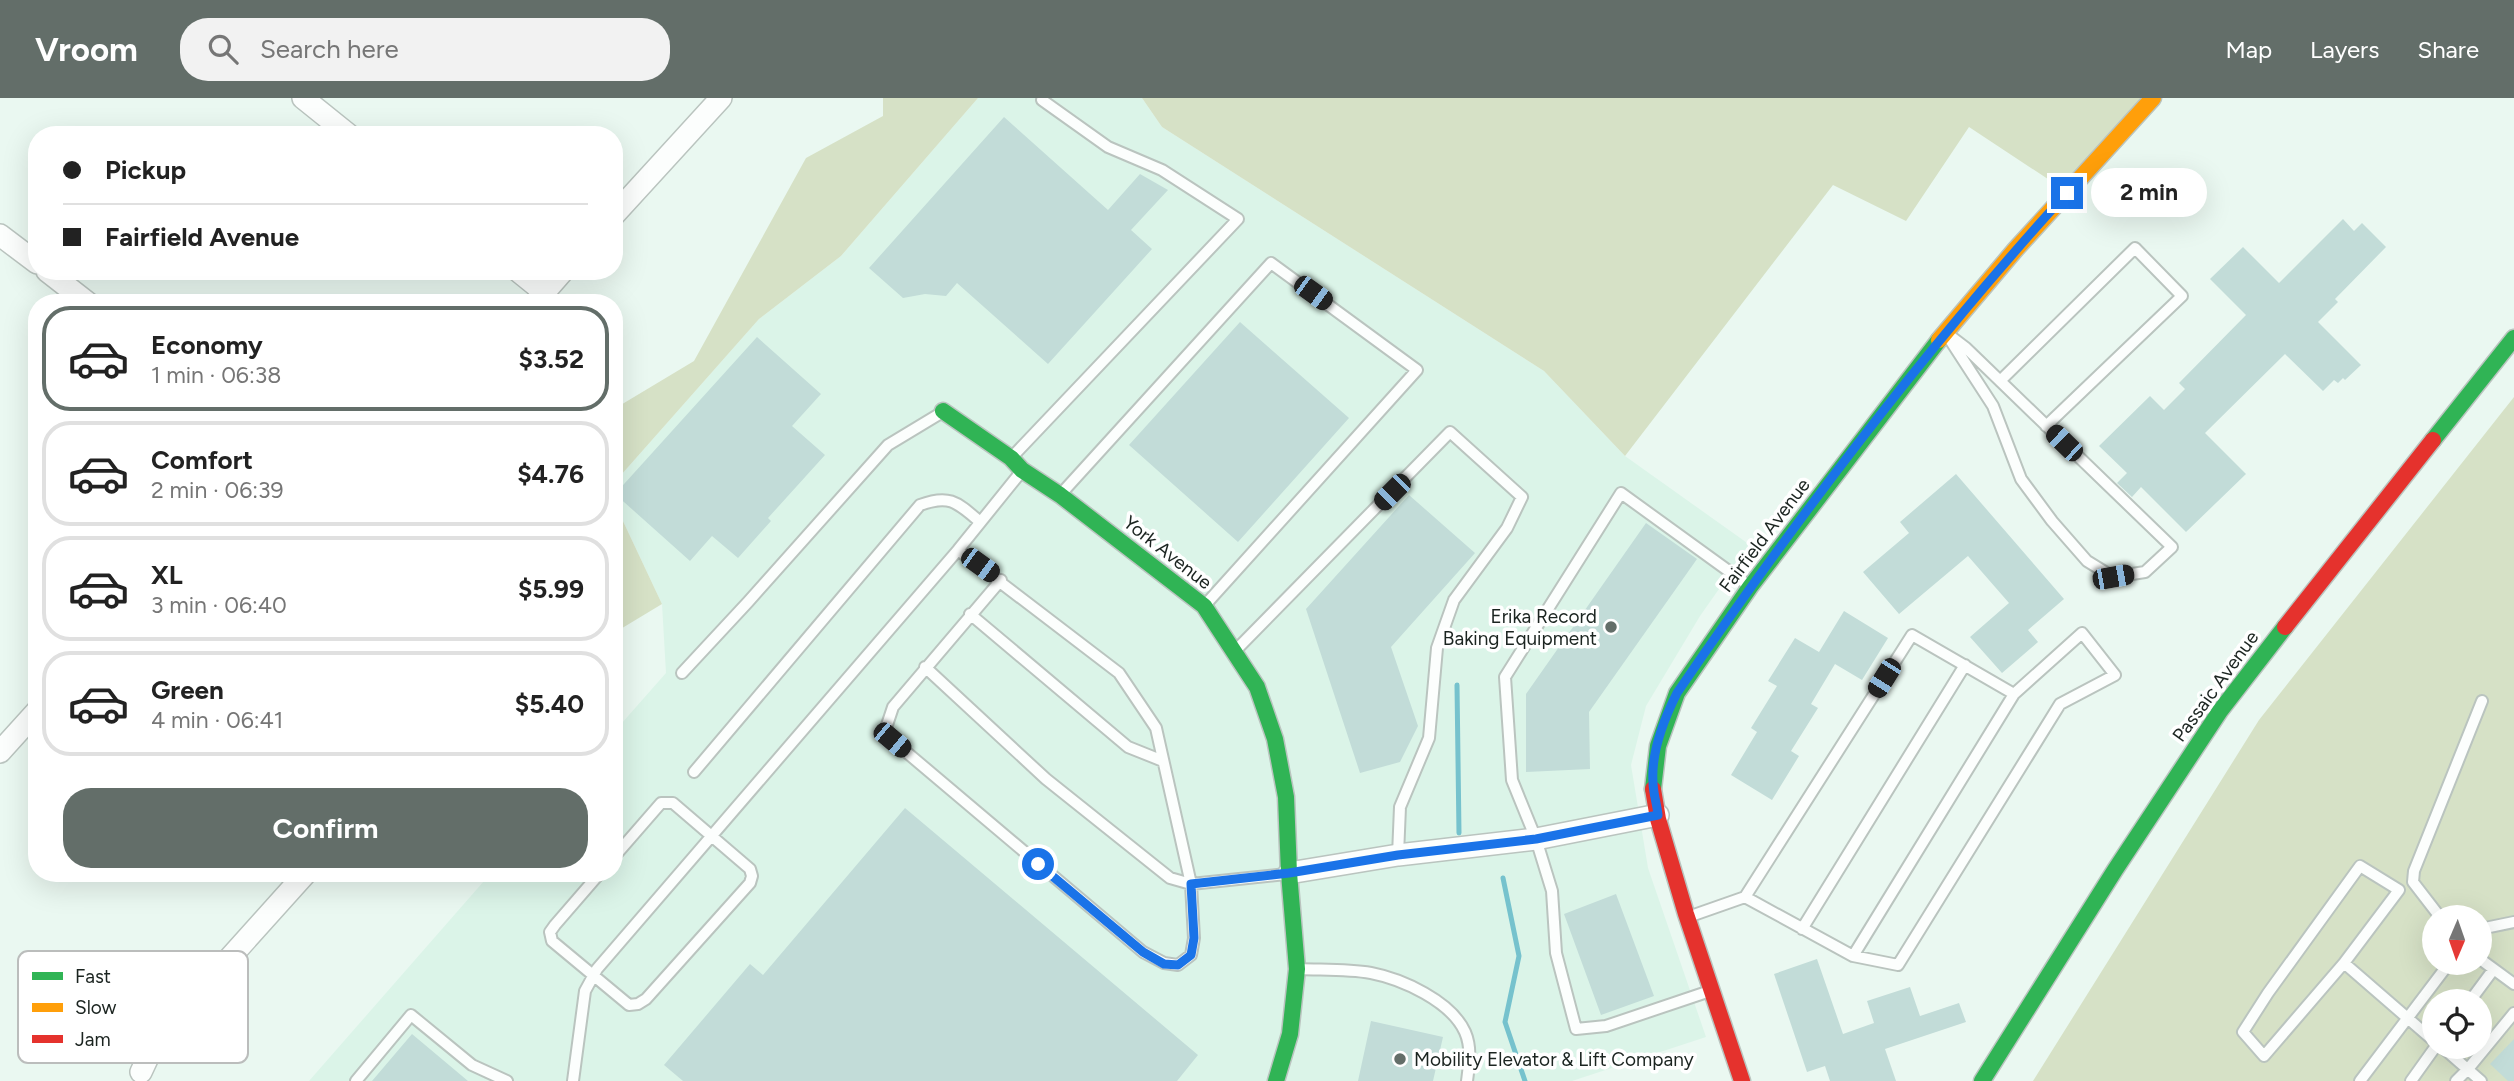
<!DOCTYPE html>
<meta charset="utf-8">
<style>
:root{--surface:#fff;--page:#f2f2f2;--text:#222;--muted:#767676;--line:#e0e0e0;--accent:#636e69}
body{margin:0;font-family:Figtree,sans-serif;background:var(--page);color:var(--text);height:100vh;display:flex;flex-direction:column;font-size:26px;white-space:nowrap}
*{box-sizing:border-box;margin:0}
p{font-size:23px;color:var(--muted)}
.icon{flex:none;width:38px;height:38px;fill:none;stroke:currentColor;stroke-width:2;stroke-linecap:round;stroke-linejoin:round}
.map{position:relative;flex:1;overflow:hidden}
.side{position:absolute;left:28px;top:196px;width:595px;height:588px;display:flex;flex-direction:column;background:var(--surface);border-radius:28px;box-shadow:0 7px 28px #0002}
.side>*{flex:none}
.banner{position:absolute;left:28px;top:28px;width:595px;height:154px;border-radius:28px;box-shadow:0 7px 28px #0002;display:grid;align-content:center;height:154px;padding:0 35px;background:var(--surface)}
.needle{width:46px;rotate:182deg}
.controls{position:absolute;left:2422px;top:807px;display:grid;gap:14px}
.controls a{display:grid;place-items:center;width:70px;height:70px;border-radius:50%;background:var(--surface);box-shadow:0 7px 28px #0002;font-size:35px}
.end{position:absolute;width:32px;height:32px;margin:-16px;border:9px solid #1a73e8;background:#fff;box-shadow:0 0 0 4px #fff}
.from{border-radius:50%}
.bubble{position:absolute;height:49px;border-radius:24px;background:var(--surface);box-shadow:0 7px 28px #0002;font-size:23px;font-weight:700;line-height:49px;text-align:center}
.car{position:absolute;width:21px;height:42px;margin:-21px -10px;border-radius:9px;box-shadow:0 0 5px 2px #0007;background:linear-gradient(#222 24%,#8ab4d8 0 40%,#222 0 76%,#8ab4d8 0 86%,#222 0)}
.banner b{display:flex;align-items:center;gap:24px;height:66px;font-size:26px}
.banner b+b{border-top:2px solid var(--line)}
.banner i{width:18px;height:18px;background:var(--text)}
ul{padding:12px 0 0;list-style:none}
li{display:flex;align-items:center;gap:21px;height:105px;margin:0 14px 10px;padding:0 21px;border:4px solid var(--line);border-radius:28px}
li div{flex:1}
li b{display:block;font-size:26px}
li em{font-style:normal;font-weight:700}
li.selected{border-color:var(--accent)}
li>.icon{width:63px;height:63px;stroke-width:1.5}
.button{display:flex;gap:14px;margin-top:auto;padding:14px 35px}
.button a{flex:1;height:80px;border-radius:28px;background:var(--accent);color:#fff;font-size:28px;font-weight:700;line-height:80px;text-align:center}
header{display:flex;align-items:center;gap:42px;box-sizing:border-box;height:98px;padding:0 35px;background:var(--accent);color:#fff}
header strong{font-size:33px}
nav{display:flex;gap:38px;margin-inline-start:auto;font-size:24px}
.search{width:490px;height:63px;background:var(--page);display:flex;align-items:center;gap:18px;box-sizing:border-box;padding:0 24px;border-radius:28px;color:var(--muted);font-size:26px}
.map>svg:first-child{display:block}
.built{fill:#dbf4e8}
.green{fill:#d6e1c6;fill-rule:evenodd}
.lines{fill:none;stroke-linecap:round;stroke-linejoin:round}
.stream{stroke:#76c2cd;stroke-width:5}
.building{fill:#c2dcd8}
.lane-casing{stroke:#bac4bf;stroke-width:14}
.street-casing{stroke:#bac4bf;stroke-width:24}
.fast-casing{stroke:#bac4bf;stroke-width:19}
.slow-casing{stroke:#bac4bf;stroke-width:19}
.jam-casing{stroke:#bac4bf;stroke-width:19}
.lane{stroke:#fcfefd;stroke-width:10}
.street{stroke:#fcfefd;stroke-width:21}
.fast{stroke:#30b455;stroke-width:16}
.slow{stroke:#ff9f0a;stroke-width:16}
.jam{stroke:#e5322d;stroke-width:16}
.route{stroke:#1a73e8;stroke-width:9}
.poi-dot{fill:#636e69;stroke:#fff;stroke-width:2.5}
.labels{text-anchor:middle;stroke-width:7;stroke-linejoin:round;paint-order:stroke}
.street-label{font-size:19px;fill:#1b2420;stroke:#fff}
.poi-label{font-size:19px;fill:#1b2420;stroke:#fff;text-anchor:end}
.key{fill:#fff;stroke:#bbbdbc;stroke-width:2}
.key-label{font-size:19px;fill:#1b2420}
</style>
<header>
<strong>Vroom</strong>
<div class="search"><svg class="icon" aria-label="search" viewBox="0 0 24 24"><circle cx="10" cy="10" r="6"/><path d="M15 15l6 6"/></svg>Search here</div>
<nav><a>Map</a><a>Layers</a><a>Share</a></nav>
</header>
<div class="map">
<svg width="2514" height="983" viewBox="0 0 2514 983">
<rect width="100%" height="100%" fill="#eaf8f1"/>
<path class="built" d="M978,0H1142L1162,29L1544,273L1625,358L1750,447L1700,518L1646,608L1631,667L1648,770L1706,939L1572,983H309L491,775H614V634L666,575L662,506L614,404V385L759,221L841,158Z"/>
<path class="green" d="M883,0H978L841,158L759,221L614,385V311L694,263L806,60L883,18Z
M1142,0H2154L2066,93L1969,29L1906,123L1833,87L1625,358L1544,273L1162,29Z
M2514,299V983H2033L2259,622ZM2434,819H2480V864H2434ZM2434,903H2480V948H2434Z
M614,404L662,506L614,535Z"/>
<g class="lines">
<path class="stream" d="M1457,587L1459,735
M1503,780L1519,858L1505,924L1525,983"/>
</g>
<path class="building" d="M1004,19L1108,112L1140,76L1168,92L1131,132L1152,151L1048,266L957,185L946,198L925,196L903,200L869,170Z
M2343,121L2354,133L2362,125L2386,149L2335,201L2338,204L2318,224L2361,267L2345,282L2343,280L2338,285L2334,282L2323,293L2285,256L2205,335L2246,376L2186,434L2141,389L2132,399L2117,385L2127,375L2099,348L2150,298L2164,312L2185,291L2179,285L2246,217L2210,181L2243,149L2279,185Z
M1240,224L1349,320L1238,444L1129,347Z
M757,239L821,296L792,328L825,357L768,420L771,423L738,460L712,438L690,463L615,396Z
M1956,376L2064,501L2028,532L2038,544L2002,575L1970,539L2009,505L1968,458L1899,516L1863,474L1909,435L1900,424Z
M1409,397L1475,455L1391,549L1418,628L1400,664L1360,675L1306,511Z
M1646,425L1697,461L1589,614L1590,671L1526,674V596Z
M1844,513L1888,540L1862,582L1835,566L1811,606L1818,610L1791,653L1799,658L1772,702L1731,677L1757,634L1751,630L1777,588L1768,583L1795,540L1819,554Z
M905,710L1198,957L1177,983H683L664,967L750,866L763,877Z
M1616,796L1654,898L1601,917L1564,816Z
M1817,861L1843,936L1874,925L1867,903L1910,889L1920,918L1959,905L1966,924L1885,951L1896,983H1830L1825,968L1807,974L1774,876Z
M1371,923L1443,939L1433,983H1358Z
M412,936L468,983H372Z
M2514,941V983H2508L2490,966Z"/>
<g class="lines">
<g class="lane-casing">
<path id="lane" d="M1945,234L1966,250L2172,449L2145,474L2113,479L2087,463L2052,423L2021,381L1993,308Z
M2000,283L2135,150L2182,198L2046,328
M1013,358L1238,121L1162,72L1108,49L1042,2
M1060,397L1271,165L1417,272L1206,506
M958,452L1119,575L1156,630L1191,786L1194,840L1191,857L1178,867L1164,865L1143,854L892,642L885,633L893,609L1001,482
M970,516L1128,649L1163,663
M1235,553L1450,334L1522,399L1507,430L1454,502L1437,550L1429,640L1400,709L1398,757
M925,569L1046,681L1170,780L1191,786L1286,776
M682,575L748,504L888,347L941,315
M694,674L920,407C949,396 957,404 979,423
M2360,768L2399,792L2344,865L2264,958L2243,934L2268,895Z
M600,775L555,827L550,834L552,843L629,907L638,906L646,901L750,785L752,778L750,771L673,705H661L614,759
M1688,819L1745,799L1853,858L1898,867L2060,606L2115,577L2082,535L2014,596L1912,537L1745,799
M2440,819L2413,784L2414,773L2482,603
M1802,831L1965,567
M2480,831L2514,824
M1853,858L2014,596
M2480,861L2514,886
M2344,865L2434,943
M1300,871C1323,872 1348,871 1371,875C1402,881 1451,903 1465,934C1472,950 1469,967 1467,983
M1707,894L1606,928L1576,931L1556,855L1552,793L1536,741L1512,682L1505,579L1621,395L1748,487
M2470,903L2493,872
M2441,948L2481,983
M356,983L411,917L472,967L507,983
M573,983L585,893L597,871L958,452L1021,374
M2360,983L2450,864
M2411,983L2436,948
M2456,983L2468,971L2514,915"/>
</g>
<g class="street-casing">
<path id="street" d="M303,0L349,37
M614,117L721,0
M0,137L37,165
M47,173L88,205
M518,173L544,194
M535,205L563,173
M0,654L37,613
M1289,775L1398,757L1536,741L1658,717
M141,974L156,942L306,775"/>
</g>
<g class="fast-casing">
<path id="fast" d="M943,313L1011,360L1022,372L1060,397L1204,508L1257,589L1275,641L1286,699L1289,775L1297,871L1290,936L1276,983
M2433,342L2514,240
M1653,691L1658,648L1677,595L1750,489L1939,242
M1982,983L2115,772L2220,613L2285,529"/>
</g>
<g class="slow-casing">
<path id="slow" d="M1939,242L2015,152L2153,0"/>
</g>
<g class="jam-casing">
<path id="jam" d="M2285,529L2433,342
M1653,691L1658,721L1686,816L1742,983"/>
</g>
<use href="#lane" class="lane"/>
<use href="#street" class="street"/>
<use href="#fast" class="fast"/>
<use href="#slow" class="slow"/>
<use href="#jam" class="jam"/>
</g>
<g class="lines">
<path class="route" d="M1038,766L1143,854L1164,866L1178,867L1191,857L1194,840L1191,786L1289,775L1398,757L1536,741L1658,717C1657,706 1653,695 1653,684C1651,654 1664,621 1677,595C1796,421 1925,251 2067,95"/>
</g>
<g class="poi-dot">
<circle cx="1611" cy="529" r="7"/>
<circle cx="1400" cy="961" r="7"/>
</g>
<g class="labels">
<g class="street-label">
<text transform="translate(1764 437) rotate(-53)" y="7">Fairfield Avenue</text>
<text transform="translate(1168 454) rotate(38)" y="7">York Avenue</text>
<text transform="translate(2215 588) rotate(-54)" y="7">Passaic Avenue</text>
</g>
<g class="poi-label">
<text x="1597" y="525">Erika Record<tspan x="1597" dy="22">Baking Equipment</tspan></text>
<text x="1414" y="968" text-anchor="start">Mobility Elevator &amp; Lift Company</text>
</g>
</g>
<rect x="18" y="853" width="230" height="112" rx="10" class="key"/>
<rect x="32" y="874" width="31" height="8" fill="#30b455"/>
<rect x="32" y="905" width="31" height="9" fill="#ff9f0a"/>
<rect x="32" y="937" width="31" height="8" fill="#e5322d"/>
<g class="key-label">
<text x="75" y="885">Fast</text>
<text x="75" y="916">Slow</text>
<text x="75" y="948">Jam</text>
</g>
</svg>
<div class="controls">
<a><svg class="needle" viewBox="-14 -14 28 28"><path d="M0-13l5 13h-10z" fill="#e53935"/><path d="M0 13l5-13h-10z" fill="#767676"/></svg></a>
<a><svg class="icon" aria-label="locate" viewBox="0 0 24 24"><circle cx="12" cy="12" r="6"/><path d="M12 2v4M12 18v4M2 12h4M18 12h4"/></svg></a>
</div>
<i class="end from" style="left:1038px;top:766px"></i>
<i class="end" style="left:2067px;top:95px"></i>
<div class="bubble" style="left:2091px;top:70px;width:116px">2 min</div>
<i class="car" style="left:1313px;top:195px;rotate:126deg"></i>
<i class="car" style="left:2064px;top:345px;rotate:314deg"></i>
<i class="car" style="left:1392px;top:394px;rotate:225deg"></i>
<i class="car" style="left:980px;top:467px;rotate:126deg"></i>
<i class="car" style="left:2113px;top:479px;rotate:80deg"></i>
<i class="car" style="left:1884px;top:580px;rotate:212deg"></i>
<i class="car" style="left:892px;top:642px;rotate:130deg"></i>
<div class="banner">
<b><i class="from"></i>Pickup</b>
<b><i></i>Fairfield Avenue</b>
</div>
<section class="side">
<ul>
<li class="selected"><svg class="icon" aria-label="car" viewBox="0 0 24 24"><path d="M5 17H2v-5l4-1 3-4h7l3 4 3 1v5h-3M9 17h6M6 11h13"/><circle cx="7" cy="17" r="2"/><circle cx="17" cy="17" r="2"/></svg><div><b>Economy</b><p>1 min · 06:38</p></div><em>$3.52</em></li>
<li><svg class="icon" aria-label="car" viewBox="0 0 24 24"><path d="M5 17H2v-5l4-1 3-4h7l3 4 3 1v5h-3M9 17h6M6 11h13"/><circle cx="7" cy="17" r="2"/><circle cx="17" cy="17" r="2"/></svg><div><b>Comfort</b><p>2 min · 06:39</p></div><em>$4.76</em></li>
<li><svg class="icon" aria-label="car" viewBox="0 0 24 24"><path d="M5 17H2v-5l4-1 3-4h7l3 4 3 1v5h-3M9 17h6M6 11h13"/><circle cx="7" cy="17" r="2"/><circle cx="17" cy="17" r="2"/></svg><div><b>XL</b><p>3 min · 06:40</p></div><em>$5.99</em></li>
<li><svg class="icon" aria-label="car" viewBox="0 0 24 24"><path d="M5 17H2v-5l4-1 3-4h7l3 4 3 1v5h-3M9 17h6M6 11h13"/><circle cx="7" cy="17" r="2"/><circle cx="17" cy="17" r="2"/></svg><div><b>Green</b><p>4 min · 06:41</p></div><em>$5.40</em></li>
</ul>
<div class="button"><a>Confirm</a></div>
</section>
</div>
